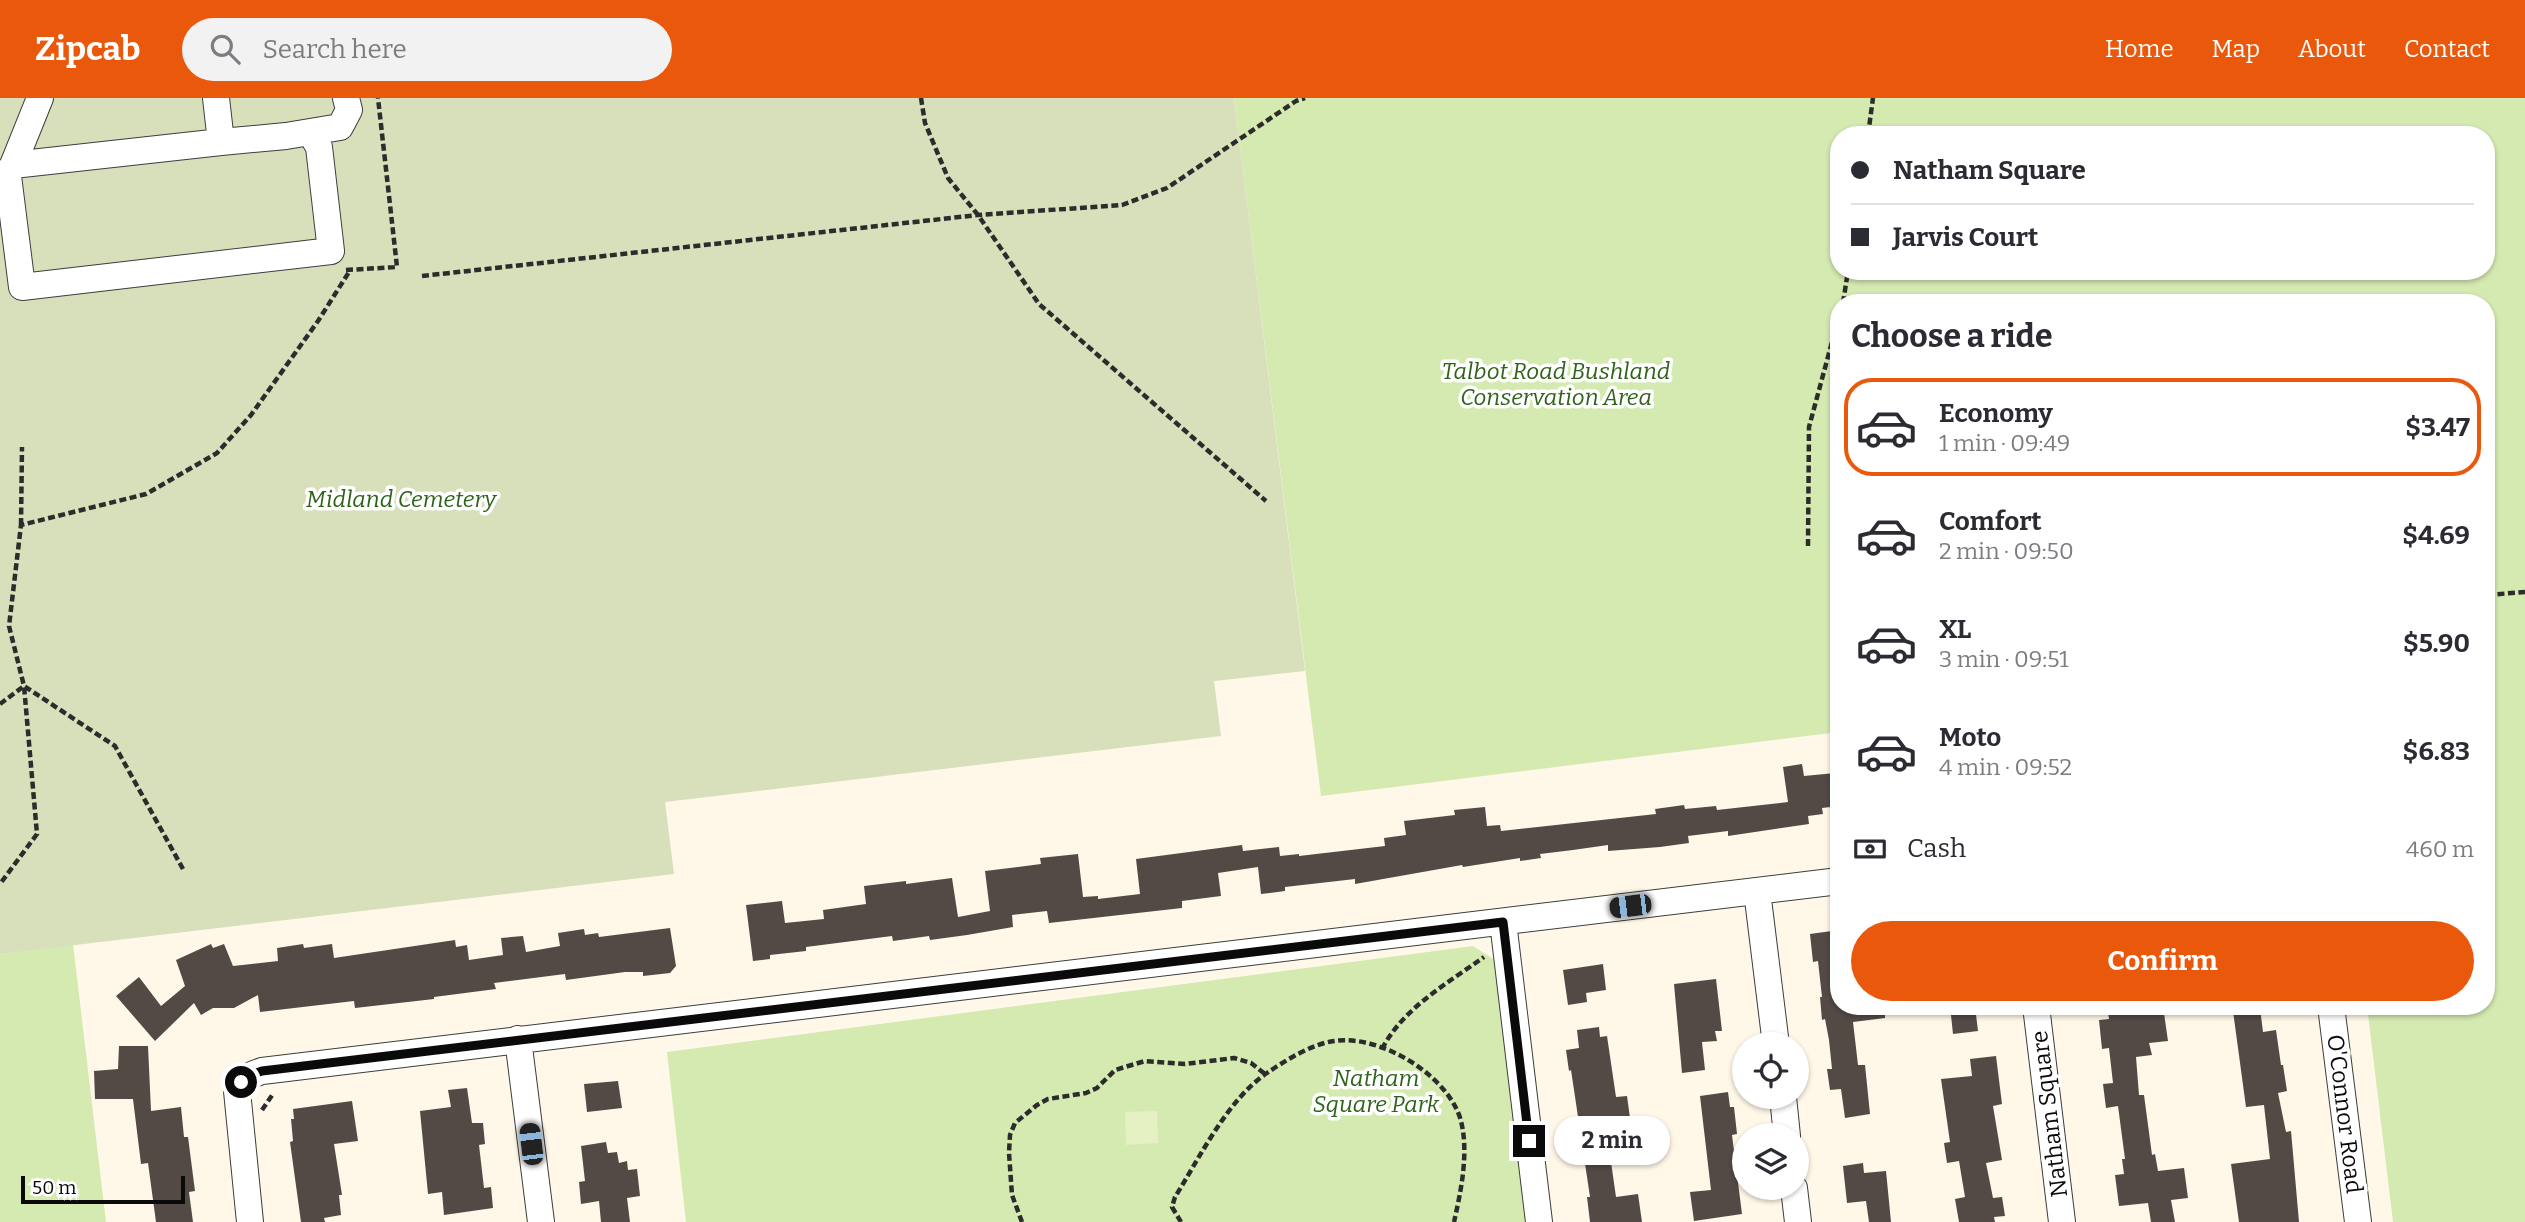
<!DOCTYPE html>
<meta charset="utf-8">
<style>
:root{--surface:#fff;--page:#f2f2f3;--text:#2b2b33;--muted:#7c7c81;--line:#e1e1e2;--accent:#ea580c}
body{margin:0;font-family:Bitter,serif;background:var(--page);color:var(--text);height:100vh;display:flex;flex-direction:column;font-size:26px;white-space:nowrap}
*{box-sizing:border-box;margin:0}
p{font-size:23px;color:var(--muted)}
.icon{flex:none;width:38px;height:38px;fill:none;stroke:currentColor;stroke-width:2;stroke-linecap:round;stroke-linejoin:round}
.map{position:relative;flex:1;overflow:hidden}
.side{position:absolute;left:1830px;top:196px;width:665px;height:721px;display:flex;flex-direction:column;background:var(--surface);border-radius:28px;box-shadow:0 2px 5px #0004}
.side>*{flex:none}
.guide{position:absolute;left:1830px;top:28px;width:665px;height:154px;border-radius:28px;box-shadow:0 2px 5px #0004;display:grid;align-content:center;height:154px;padding:0 21px;background:var(--surface)}
.controls{position:absolute;left:1732px;top:934px;display:grid;gap:14px}
.controls a{display:grid;place-items:center;width:77px;height:77px;border-radius:50%;background:var(--surface);box-shadow:0 2px 5px #0004;font-size:35px}
.scale{position:absolute;left:21px;bottom:18px;width:164px;box-sizing:border-box;padding-left:7px;border:4px solid #0a0a0a;border-top:0;font-size:19px;line-height:24px;white-space:nowrap;color:#0a0a0a;-webkit-text-stroke:5px #fff;paint-order:stroke}
.end{position:absolute;width:32px;height:32px;margin:-16px;border:9px solid #0a0a0a;background:#fff;box-shadow:0 0 0 4px #fff}
.from{border-radius:50%}
.bubble{position:absolute;height:49px;border-radius:24px;background:var(--surface);box-shadow:0 2px 5px #0004;font-size:23px;font-weight:700;line-height:49px;text-align:center}
.car{position:absolute;width:21px;height:42px;margin:-21px -10px;border-radius:9px;box-shadow:0 0 5px 2px #0007;background:linear-gradient(#222 24%,#8ab4d8 0 40%,#222 0 76%,#8ab4d8 0 86%,#222 0)}
.guide b{display:flex;align-items:center;gap:24px;height:66px;font-size:26px}
.guide b+b{border-top:2px solid var(--line)}
.guide i{width:18px;height:18px;background:var(--text)}
ul{padding:0;list-style:none}
li{display:flex;align-items:center;gap:21px;height:98px;margin:0 14px 10px;padding:0 7px;border:4px solid transparent;border-radius:28px}
li div{flex:1}
li b{display:block;font-size:26px}
li em{font-style:normal;font-weight:700}
li.active{border-color:var(--accent)}
li>.icon{width:63px;height:63px;stroke-width:1.5}
h2{padding:0 21px;font-size:32px;line-height:84px}
.pay{display:flex;align-items:center;gap:18px;height:77px;padding:0 21px;font-size:26px}
.pay p{margin-inline-start:auto}
.primary-button{display:flex;gap:14px;margin-top:auto;padding:14px 21px}
.primary-button a{flex:1;height:80px;border-radius:42px;background:var(--accent);color:#fff;font-size:28px;font-weight:700;line-height:80px;text-align:center}
header{display:flex;align-items:center;gap:42px;box-sizing:border-box;height:98px;padding:0 35px;background:var(--accent);color:#fff}
header strong{font-size:33px}
nav{display:flex;gap:38px;margin-inline-start:auto;font-size:24px}
.search{width:490px;height:63px;background:var(--page);display:flex;align-items:center;gap:18px;box-sizing:border-box;padding:0 24px;border-radius:38px;color:var(--muted);font-size:26px}
.map>svg:first-child{display:block}
.green{fill:#d4eab1;fill-rule:evenodd}
.cemetery{fill:#d7e0ba}
.pitch{fill:#e5f1c3}
.building{fill:#534a46}
.lines{fill:none;stroke-linecap:round;stroke-linejoin:round}
.minor-casing{stroke:#3d3d3d;stroke-width:28}
.path{stroke:#2c2c2c;stroke-width:4.5;stroke-dasharray:7 3.5;stroke-linecap:butt}
.minor{stroke:#fff;stroke-width:26}
.route{stroke:#0a0a0a;stroke-width:9}
.labels{text-anchor:middle;stroke-width:7;stroke-linejoin:round;paint-order:stroke}
.park-label{font-size:23px;font-style:italic;fill:#30631a;stroke:#fff}
.street-label{font-size:23px;fill:#0a0a0a;stroke:#fff}
</style>
<header>
<strong>Zipcab</strong>
<div class="search"><svg class="icon" aria-label="search" viewBox="0 0 24 24"><circle cx="10" cy="10" r="6"/><path d="M15 15l6 6"/></svg>Search here</div>
<nav><a>Home</a><a>Map</a><a>About</a><a>Contact</a></nav>
</header>
<div class="map">
<svg width="2525" height="1124" viewBox="0 0 2525 1124">
<rect width="100%" height="100%" fill="#fff8e8"/>
<path class="green" d="M1234,0H2525V1124H2393L2367,908H2487V205H1839V634L1321,698ZM1839,37H2487V173H1839Z
M73,846L106,1124H0V856Z
M1473,848L1498,864L1531,1124H686L667,954Z"/>
<path class="cemetery" d="M0,0H1234L1305,573L1214,583L1221,638L665,704L674,776L0,856Z"/>
<path class="pitch" d="M1157,1013L1158,1045L1126,1047L1125,1014Z"/>
<path class="building" d="M1802,666L1804,678L1835,675L1836,685H1839V708L1822,710L1823,716L1808,718L1809,726L1728,738V733L1688,738L1689,745L1660,749L1608,753V747L1573,752L1540,756L1541,760L1520,763V760L1463,769L1462,767L1355,786V781L1285,789V793L1261,796L1258,769L1218,775L1221,798L1182,803V810L1049,825L1047,813L1012,817L1013,829L967,837L930,842L929,838L893,843L892,838L806,849V853L770,857V861L753,863L746,807L782,803L785,825L824,821L823,812L866,806L864,788L906,783V786L952,780L958,819L990,813L985,773L1041,766L1040,760L1078,756L1083,799L1098,798V801L1140,796L1136,761L1242,747L1243,753L1279,749L1280,758L1299,756V758L1385,748L1384,740L1406,737L1404,723L1455,717L1454,712L1485,709L1487,728L1500,727L1501,733L1656,716L1655,711L1684,707L1685,711L1716,708L1717,712L1788,704L1783,669Z
M670,830L676,868L670,875L643,878V874H625L566,882L565,876L494,885L496,891L434,899V901L355,910L354,903L260,914L258,897L234,910H213L201,917L194,905L155,943L116,898L139,879L161,908L185,888L176,862L211,846L213,850L224,846L233,868L278,863L277,850L303,846L304,850L332,846L334,860L455,842L456,849L467,847L469,862L503,857L501,840L523,838L526,854L560,848L558,835L584,831L585,837L598,835L599,839Z
M1839,832V908H1885V920L1853,924L1858,967H1865L1870,1016L1845,1020L1841,991L1830,992L1827,971H1832L1829,942L1825,921L1822,922L1820,899H1822L1818,863L1813,864L1810,836Z
M1603,866L1606,892L1586,895L1587,904L1568,907L1563,872Z
M1716,881L1722,933H1715L1717,943L1702,944L1705,972L1682,975L1674,886Z
M1950,908H1975L1978,933L1953,936Z
M2107,908H2163L2168,943L2149,945L2152,957L2136,959L2139,997H2144L2152,1057L2155,1056L2158,1073L2184,1070L2188,1100L2171,1102L2175,1124H2151L2148,1105L2119,1108L2115,1077L2124,1076L2122,1061H2125L2118,1008L2106,1010L2103,986L2113,985L2109,950L2102,951L2099,922L2109,921Z
M2260,910L2263,934L2276,932L2281,967H2283L2287,993L2278,995L2286,1034L2291,1033L2299,1124H2239L2231,1066L2270,1061L2264,1007L2246,1009L2233,913Z
M1599,929L1600,939L1607,938L1616,999L1627,998L1630,1020L1621,1021L1622,1026L1615,1027L1618,1048L1609,1050L1616,1099L1638,1096L1642,1124H1590L1587,1099H1590L1571,972L1569,973L1566,952L1579,950L1577,932Z
M119,948H148L151,1013L181,1009L184,1039H188L195,1093L189,1094L193,1124H156L148,1065L141,1066L133,1001H95L94,973L118,971Z
M1996,958L2002,1006L1993,1008L2002,1062L1986,1065L1993,1100L2002,1099L2005,1118L1994,1119L1995,1124H1959L1955,1101L1965,1099L1959,1063L1947,1065L1944,1045L1950,1044L1941,981L1972,978L1970,961Z
M618,983L622,1010L587,1014L584,986Z
M467,990L472,1025H483L485,1046L479,1047L484,1090L491,1089L493,1110L444,1117L442,1094L428,1096L420,1013L451,1009L448,992Z
M1728,994L1730,1009H1734L1737,1036L1732,1037L1742,1116L1694,1123L1690,1094L1711,1092L1700,998Z
M352,1003L358,1043L334,1046L342,1097H339L341,1117L324,1120L325,1124H301L290,1044L293,1043L291,1021H294L293,1011Z
M606,1044L608,1055L617,1054L619,1065L627,1063L628,1072L637,1071L640,1098L627,1100L630,1124H601L599,1103L581,1106L579,1084L585,1083L581,1048Z
M1863,1065L1864,1075L1886,1073L1891,1124H1869L1866,1103L1847,1105L1843,1068Z"/>
<g class="lines">
<g class="minor-casing">
<path id="minor" d="M221,44L286,38L340,29L349,12L346,0
M13,67L221,44L216,0
M7,76L13,67L40,0
M8,78L22,189L331,153L319,49L310,34
M1757,793L1776,947
M1503,824L1539,1124
M2036,908L2062,1124
M2331,908L2358,1124
M518,941L541,1124
M1783,999L1787,1038
M1794,1090L1798,1124
M250,1124L237,993C242,980 250,977 262,973L1839,783"/>
</g>
<path class="path" d="M921,0L925,25L948,80L978,117L1039,206L1266,403
M1868,37L1873,0
M346,172L397,169L378,0
M422,178L978,117L1122,107L1167,90L1296,3L1305,0
M1843,205L1848,173
M21,427L22,349
M1808,448L1809,329L1839,218
M2487,497L2525,494
M0,606L24,588L37,736L0,786
M183,771L115,648L24,588L9,528L21,427L146,396L217,355L251,317L318,223L349,174
M1382,951C1403,910 1448,885 1484,859
M262,1012L273,996
M1022,1124L1012,1097L1009,1055L1010,1037L1015,1025L1037,1007L1048,1001L1086,995L1097,990L1115,972L1145,963L1185,966L1234,960L1251,965L1265,976
M1181,1124L1172,1109L1175,1099C1200,1059 1228,1001 1267,975C1286,962 1312,946 1334,943C1381,936 1449,978 1461,1023C1469,1055 1461,1093 1454,1124"/>
<use href="#minor" class="minor"/>
</g>
<g class="lines">
<path class="route" d="M241,984L250,977L262,973L1503,824L1529,1043"/>
</g>
<g class="labels">
<g class="park-label">
<text x="1556" y="281">Talbot Road Bushland<tspan x="1556" dy="26">Conservation Area</tspan></text>
<text x="401" y="409">Midland Cemetery</text>
<text x="1376" y="988">Natham<tspan x="1376" dy="26">Square Park</tspan></text>
</g>
<g class="street-label">
<text transform="translate(2049 1016) rotate(-97)" y="8">Natham Square</text>
<text transform="translate(2345 1016) rotate(83)" y="8">O'Connor Road</text>
</g>
</g>
</svg>
<div class="controls">
<a><svg class="icon" aria-label="locate" viewBox="0 0 24 24"><circle cx="12" cy="12" r="6"/><path d="M12 2v4M12 18v4M2 12h4M18 12h4"/></svg></a>
<a><svg class="icon" aria-label="layers" viewBox="0 0 24 24"><path d="M12 4l9 5-9 5-9-5zM3 14l9 5 9-5"/></svg></a>
</div>
<div class="scale">50 m</div>
<i class="end from" style="left:241px;top:984px"></i>
<i class="end" style="left:1529px;top:1043px"></i>
<div class="bubble" style="left:1554px;top:1018px;width:116px">2 min</div>
<i class="car" style="left:1630px;top:808px;rotate:263deg"></i>
<i class="car" style="left:531px;top:1046px;rotate:353deg"></i>
<div class="guide">
<b><i class="from"></i>Natham Square</b>
<b><i></i>Jarvis Court</b>
</div>
<section class="side">
<h2>Choose a ride</h2>
<ul>
<li class="active"><svg class="icon" aria-label="car" viewBox="0 0 24 24"><path d="M5 17H2v-5l4-1 3-4h7l3 4 3 1v5h-3M9 17h6M6 11h13"/><circle cx="7" cy="17" r="2"/><circle cx="17" cy="17" r="2"/></svg><div><b>Economy</b><p>1 min · 09:49</p></div><em>$3.47</em></li>
<li><svg class="icon" aria-label="car" viewBox="0 0 24 24"><path d="M5 17H2v-5l4-1 3-4h7l3 4 3 1v5h-3M9 17h6M6 11h13"/><circle cx="7" cy="17" r="2"/><circle cx="17" cy="17" r="2"/></svg><div><b>Comfort</b><p>2 min · 09:50</p></div><em>$4.69</em></li>
<li><svg class="icon" aria-label="car" viewBox="0 0 24 24"><path d="M5 17H2v-5l4-1 3-4h7l3 4 3 1v5h-3M9 17h6M6 11h13"/><circle cx="7" cy="17" r="2"/><circle cx="17" cy="17" r="2"/></svg><div><b>XL</b><p>3 min · 09:51</p></div><em>$5.90</em></li>
<li><svg class="icon" aria-label="car" viewBox="0 0 24 24"><path d="M5 17H2v-5l4-1 3-4h7l3 4 3 1v5h-3M9 17h6M6 11h13"/><circle cx="7" cy="17" r="2"/><circle cx="17" cy="17" r="2"/></svg><div><b>Moto</b><p>4 min · 09:52</p></div><em>$6.83</em></li>
</ul>
<div class="pay"><svg class="icon" aria-label="cash" viewBox="0 0 24 24"><path d="M3 7h18v10H3z"/><circle cx="12" cy="12" r="2"/></svg>Cash<p>460 m</p></div>
<div class="primary-button"><a>Confirm</a></div>
</section>
</div>
